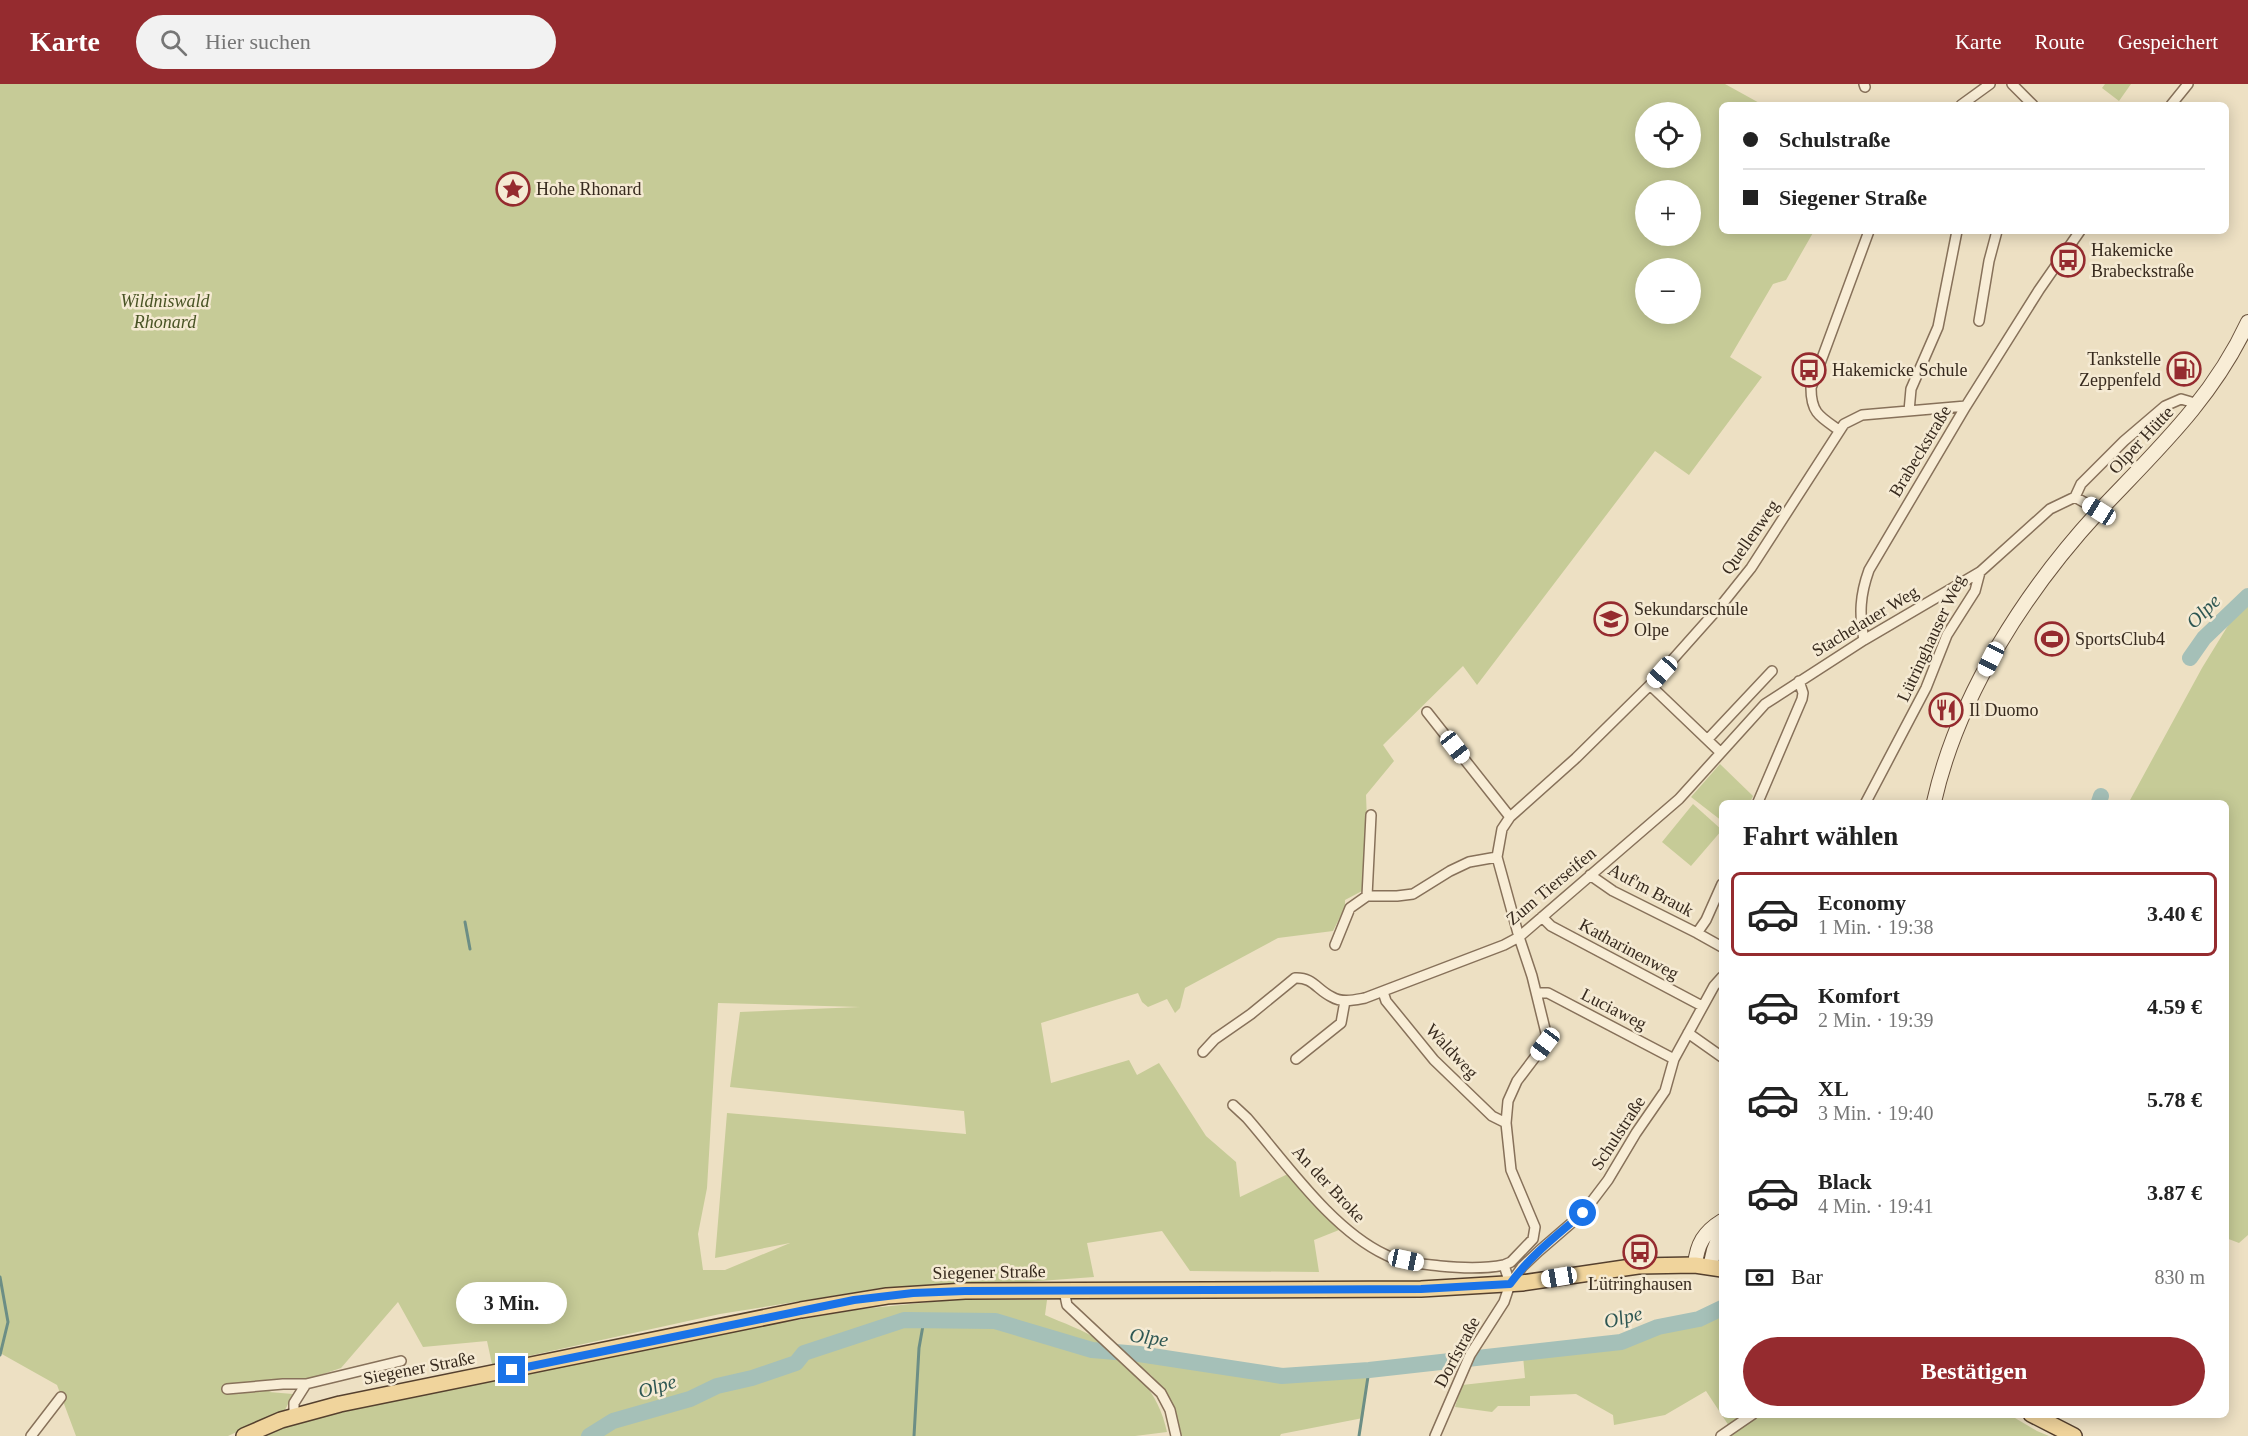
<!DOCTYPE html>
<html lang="de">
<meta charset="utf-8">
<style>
:root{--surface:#fff;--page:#f2f2f2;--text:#222;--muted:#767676;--line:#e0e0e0;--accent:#952b2f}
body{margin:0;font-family:"Times New Roman",serif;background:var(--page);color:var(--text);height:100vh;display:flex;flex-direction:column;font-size:22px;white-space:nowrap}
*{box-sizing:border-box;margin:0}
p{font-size:20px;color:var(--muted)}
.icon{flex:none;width:33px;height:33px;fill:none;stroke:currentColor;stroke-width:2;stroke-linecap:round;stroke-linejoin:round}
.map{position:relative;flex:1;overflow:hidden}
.drawer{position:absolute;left:1719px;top:716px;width:510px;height:618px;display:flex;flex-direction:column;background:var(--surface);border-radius:9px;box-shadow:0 3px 15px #0003}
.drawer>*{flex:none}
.top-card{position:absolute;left:1719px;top:18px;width:510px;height:132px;border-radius:9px;box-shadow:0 3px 15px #0003;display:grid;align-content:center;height:132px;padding:0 24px;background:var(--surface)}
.tools{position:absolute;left:1635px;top:18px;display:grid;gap:12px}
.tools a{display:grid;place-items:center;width:66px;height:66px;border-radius:50%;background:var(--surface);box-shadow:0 3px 15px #0003;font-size:30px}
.end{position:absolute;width:27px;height:27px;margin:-14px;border:8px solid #1a73e8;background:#fff;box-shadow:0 0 0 3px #fff}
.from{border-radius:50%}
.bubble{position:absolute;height:42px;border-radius:21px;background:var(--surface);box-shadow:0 3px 15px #0003;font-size:20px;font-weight:700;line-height:42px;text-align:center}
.car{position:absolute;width:18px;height:36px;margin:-18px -9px;border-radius:8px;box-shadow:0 0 4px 2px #0007;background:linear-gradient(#fff 24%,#345 0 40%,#fff 0 76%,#345 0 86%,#fff 0)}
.top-card b{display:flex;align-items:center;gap:21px;height:57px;font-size:22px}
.top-card b+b{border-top:2px solid var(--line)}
.top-card i{width:15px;height:15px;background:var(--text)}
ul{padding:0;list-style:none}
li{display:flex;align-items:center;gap:18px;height:84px;margin:0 12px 9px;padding:0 12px;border:3px solid transparent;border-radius:9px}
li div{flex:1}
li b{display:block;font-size:22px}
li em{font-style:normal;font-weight:700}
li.active{border-color:var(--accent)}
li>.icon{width:54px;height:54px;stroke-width:1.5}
h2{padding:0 24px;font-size:27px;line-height:72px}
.pay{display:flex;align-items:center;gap:15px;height:66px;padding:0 24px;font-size:22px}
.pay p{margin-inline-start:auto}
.button{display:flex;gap:12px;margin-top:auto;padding:12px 24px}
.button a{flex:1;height:69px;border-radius:36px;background:var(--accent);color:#fff;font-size:24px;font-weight:700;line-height:69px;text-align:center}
header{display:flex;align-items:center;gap:36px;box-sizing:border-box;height:84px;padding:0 30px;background:var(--accent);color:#fff}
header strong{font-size:28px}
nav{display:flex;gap:33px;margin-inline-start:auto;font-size:21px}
.search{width:420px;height:54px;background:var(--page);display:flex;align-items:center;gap:15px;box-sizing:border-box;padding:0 21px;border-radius:33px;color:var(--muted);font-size:22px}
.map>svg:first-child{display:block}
.green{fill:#c6cb97;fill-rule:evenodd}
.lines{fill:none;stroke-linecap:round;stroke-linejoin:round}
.stream{stroke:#6c8e85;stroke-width:3}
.river{stroke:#a5c0b8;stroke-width:16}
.street-casing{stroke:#87715a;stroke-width:12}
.secondary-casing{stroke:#69523d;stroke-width:16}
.primary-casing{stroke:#55402e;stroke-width:18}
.street{stroke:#f8edd6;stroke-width:9}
.secondary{stroke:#f8edd6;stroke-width:14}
.primary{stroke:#f0d49c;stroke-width:15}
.route{stroke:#1a73e8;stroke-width:8}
.labels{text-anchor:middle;stroke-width:5;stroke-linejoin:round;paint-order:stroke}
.poi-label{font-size:18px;fill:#372a1e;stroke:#f5ead3;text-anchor:start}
.park-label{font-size:18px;font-style:italic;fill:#495425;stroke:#f5ead3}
.street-label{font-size:18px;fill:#372a1e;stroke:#f5ead3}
.water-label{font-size:20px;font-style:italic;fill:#2e5753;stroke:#f5ead3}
</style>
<header>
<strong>Karte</strong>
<div class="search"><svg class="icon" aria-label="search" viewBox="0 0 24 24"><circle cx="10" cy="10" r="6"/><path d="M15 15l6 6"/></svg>Hier suchen</div>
<nav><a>Karte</a><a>Route</a><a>Gespeichert</a></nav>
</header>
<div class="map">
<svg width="2248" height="1352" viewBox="0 0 2248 1352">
<rect width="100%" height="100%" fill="#ede0c3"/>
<path class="green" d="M0,0H1725L1763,21H1722V147H1814L1786,196L1773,200L1730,273L1762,293L1689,391L1655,367L1477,601L1463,582L1383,661L1394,677L1366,711L1367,737L1362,807L1345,816V823L1333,847L1278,854L1185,904L1180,924L1175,929L1167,915L1148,923L1142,918L1138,909L1041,939L1051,999L1129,976L1137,991L1159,979L1206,1052L1236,1078L1240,1113L1290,1089L1339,1146L1314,1156L1319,1188L1190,1187L1162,1147L1087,1159L1094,1193L1026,1198L881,1204L720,1230L492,1280L487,1257L423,1263L398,1218L341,1284L269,1308L293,1310L285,1326L228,1352H76L57,1301L0,1269ZM1646,28H1690V74H1646ZM1646,106H1690V152H1646ZM1646,184H1690V230H1646ZM718,919L860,923L740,928L730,1003L964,1027L966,1050L727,1029L715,1174L790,1159L725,1186H703L698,1150L707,1104Z
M2105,0H2131L2119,17L2102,4Z
M2248,509V1151L2239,1159L2226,1154V718H2129L2202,584Z
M1720,680L1753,712L1750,718H1722V737L1691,713Z
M1693,720L1722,746L1691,782L1662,758Z
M951,1216H1047L1045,1231C1063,1239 1084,1246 1100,1257C1132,1281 1159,1308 1167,1348L1135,1352H258L273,1345L329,1328L495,1296L733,1247L861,1225Z
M1722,1228V1330L1744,1331L1729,1342L1706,1307L1665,1331L1614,1341L1613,1331L1576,1310L1530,1312V1322H1498L1492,1328L1455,1323L1462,1301L1525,1294L1523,1272L1628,1261L1658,1247L1699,1240Z
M1129,1273L1281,1294L1340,1291L1369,1288L1363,1334L1281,1350L1280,1352H1180L1173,1325L1152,1292Z
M1761,1330L2010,1331L2037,1347L2049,1352H1730Z"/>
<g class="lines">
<path class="stream" d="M465,838L470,865
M0,1193L8,1238L0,1271
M914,1352L919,1264L924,1236
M1359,1352L1369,1286"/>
<path class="river" d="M2190,574L2204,554L2248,512
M2099,718L2101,712
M589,1352L613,1337L690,1315L717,1302L752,1294L796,1279L804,1269L904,1236L995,1237L1092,1266L1139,1270L1282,1292L1369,1286L1621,1258L1658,1243L1699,1235L1722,1224"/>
<g class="street-casing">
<path id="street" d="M1864,0L1865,3
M2012,0L2033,21
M1961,21L1990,0
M2171,21L2188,0
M1979,237L1989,177L1997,147
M1909,327L1911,305L1938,243L1957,147
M1839,346C1820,333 1811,329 1811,304L1869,147
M2075,413L2081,400L2124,357L2165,322L2181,315L2198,320
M1864,556C1859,530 1860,511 1869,486L1966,322L2039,206L2080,147
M1650,601L1720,668
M1427,628L1510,733
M1708,655L1772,587
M1758,718L1802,615L1803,609L1799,597
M1866,718L1926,604L1947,551L1975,507L1980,488
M1590,791L1613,807L1697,849L1706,836L1722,800
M1367,812L1371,731
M1542,833L1551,842L1702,922
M1697,849L1722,863
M1335,861L1350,824L1367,812H1397L1413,810L1450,787L1469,778L1497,773
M1383,908L1386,917L1434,976L1492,1032L1506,1039
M1537,909H1548L1674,975
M1688,949L1722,973
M1203,968L1215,955L1251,930L1295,894C1313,893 1317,906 1332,913C1342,919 1354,916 1365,914L1504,861L1519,853L1679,715L1765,620L1864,556L1980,488L2050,425L2075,413L2099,427
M1296,975L1341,939L1345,917
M1233,1021L1247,1034C1286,1079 1332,1146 1386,1171C1401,1179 1423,1180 1440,1182C1460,1184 1484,1185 1504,1181L1510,1200
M1504,1181L1511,1178L1533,1155L1535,1143L1511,1086L1506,1039L1508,1017L1517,997L1545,960L1546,949L1532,892L1519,853L1497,773L1502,745L1510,733L1576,674L1650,601L1723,519L1751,484L1844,340L1862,331L1966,322
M1064,1207L1067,1221L1161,1309L1170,1326L1176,1352
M227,1305L283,1300H306L401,1277
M294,1332V1319L306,1300
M31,1352L61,1313
M1435,1352L1470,1271L1504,1218L1510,1200L1522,1183L1539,1167L1583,1129L1608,1096L1636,1049L1665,1007L1674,975L1714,902L1722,893
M1721,1352L1753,1330"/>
</g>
<g class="secondary-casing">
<path id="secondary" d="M1934,718C1958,611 2026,506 2100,426C2157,366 2213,314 2248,238
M1695,1181C1697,1160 1704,1148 1722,1137
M1710,1183L1714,1166L1722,1146"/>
</g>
<g class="primary-casing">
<path id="primary" d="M2031,1330L2074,1352
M244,1352L281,1336L340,1320L801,1226L887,1212L965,1207L1421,1205L1522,1199L1638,1182L1695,1181L1722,1185"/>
</g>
<use href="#street" class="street"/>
<use href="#secondary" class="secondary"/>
<use href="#primary" class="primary"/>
</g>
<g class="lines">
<path class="route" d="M512,1286L854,1216L913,1209L965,1207L1421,1205L1510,1200C1530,1172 1557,1151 1583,1129"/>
</g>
<defs>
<g id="sight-ring" transform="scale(1.725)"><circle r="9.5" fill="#f5ead3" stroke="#952b2f" stroke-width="1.5"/><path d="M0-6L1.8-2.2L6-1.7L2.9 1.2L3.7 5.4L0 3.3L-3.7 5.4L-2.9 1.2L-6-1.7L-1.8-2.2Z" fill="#952b2f"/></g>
<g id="bus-ring" transform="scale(1.725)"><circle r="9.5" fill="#f5ead3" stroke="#952b2f" stroke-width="1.5"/><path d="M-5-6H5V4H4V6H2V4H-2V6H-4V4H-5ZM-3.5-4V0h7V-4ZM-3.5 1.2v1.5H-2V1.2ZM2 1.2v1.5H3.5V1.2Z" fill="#952b2f"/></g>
<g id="fuel-ring" transform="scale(1.725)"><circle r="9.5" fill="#f5ead3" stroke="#952b2f" stroke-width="1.5"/><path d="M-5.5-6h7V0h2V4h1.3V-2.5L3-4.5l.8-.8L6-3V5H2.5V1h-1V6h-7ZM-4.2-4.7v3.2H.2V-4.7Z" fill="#952b2f"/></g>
<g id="school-ring" transform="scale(1.725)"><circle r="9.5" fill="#f5ead3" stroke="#952b2f" stroke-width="1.5"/><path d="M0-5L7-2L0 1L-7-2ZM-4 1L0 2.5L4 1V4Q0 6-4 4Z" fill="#952b2f"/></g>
<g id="stadium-ring" transform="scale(1.725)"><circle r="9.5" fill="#f5ead3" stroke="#952b2f" stroke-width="1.5"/><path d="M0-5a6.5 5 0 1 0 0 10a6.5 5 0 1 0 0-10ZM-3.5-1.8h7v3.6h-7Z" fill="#952b2f"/></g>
<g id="restaurant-ring" transform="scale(1.725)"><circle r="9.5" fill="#f5ead3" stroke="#952b2f" stroke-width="1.5"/><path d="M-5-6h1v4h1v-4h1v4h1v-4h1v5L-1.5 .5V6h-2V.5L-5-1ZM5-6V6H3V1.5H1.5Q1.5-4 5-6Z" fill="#952b2f"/></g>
</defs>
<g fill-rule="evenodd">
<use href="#sight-ring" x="513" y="105"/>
<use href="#bus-ring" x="2068" y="176"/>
<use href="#fuel-ring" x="2184" y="285"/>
<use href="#bus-ring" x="1809" y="286"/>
<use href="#school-ring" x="1611" y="535"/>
<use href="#stadium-ring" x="2052" y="555"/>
<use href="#restaurant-ring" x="1946" y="626"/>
<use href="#bus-ring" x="1640" y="1168"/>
</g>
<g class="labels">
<g class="poi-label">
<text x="536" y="111">Hohe Rhonard</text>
<text x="2091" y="172">Hakemicke<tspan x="2091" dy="21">Brabeckstraße</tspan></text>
<text x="2161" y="281" text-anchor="end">Tankstelle<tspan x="2161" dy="21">Zeppenfeld</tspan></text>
<text x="1832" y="292">Hakemicke Schule</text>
<text x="1634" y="531">Sekundarschule<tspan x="1634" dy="21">Olpe</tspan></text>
<text x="2075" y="561">SportsClub4</text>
<text x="1969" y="632">Il Duomo</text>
<text x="1640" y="1206" text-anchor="middle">Lütringhausen</text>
</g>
<g class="park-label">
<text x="165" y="223">Wildniswald<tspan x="165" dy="21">Rhonard</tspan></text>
</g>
<g class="street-label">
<text transform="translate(2141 356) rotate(-47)" y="6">Olper Hütte</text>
<text transform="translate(1920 367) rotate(-59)" y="6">Brabeckstraße</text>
<text transform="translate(1750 453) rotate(-55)" y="6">Quellenweg</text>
<text transform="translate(1865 537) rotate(-31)" y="6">Stachelauer Weg</text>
<text transform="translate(1931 554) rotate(-65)" y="6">Lütringhauser Weg</text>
<text transform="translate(1551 802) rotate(-40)" y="6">Zum Tierseifen</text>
<text transform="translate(1651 806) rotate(28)" y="6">Auf'm Brauk</text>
<text transform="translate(1629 865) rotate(28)" y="6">Katharinenweg</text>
<text transform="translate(1614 925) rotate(27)" y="6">Luciaweg</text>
<text transform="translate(1452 967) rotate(47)" y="6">Waldweg</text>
<text transform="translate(1618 1049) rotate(-57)" y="6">Schulstraße</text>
<text transform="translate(1329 1100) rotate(47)" y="6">An der Broke</text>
<text transform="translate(989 1188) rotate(-1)" y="6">Siegener Straße</text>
<text transform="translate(1457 1268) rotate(-62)" y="6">Dorfstraße</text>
<text transform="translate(419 1284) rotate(-11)" y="6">Siegener Straße</text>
</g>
<g class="water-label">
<text transform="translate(2203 527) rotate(-45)" y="7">Olpe</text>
<text transform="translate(1623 1233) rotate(-14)" y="7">Olpe</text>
<text transform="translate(1149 1253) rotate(8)" y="7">Olpe</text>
<text transform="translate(657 1302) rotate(-17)" y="7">Olpe</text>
</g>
</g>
</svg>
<div class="tools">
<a><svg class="icon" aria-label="locate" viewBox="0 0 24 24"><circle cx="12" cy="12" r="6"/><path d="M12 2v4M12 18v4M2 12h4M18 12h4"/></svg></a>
<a>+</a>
<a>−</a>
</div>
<i class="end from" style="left:1583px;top:1129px"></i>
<i class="end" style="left:512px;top:1286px"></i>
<div class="bubble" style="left:456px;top:1198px;width:111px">3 Min.</div>
<i class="car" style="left:2099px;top:427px;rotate:302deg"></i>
<i class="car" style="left:1991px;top:575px;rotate:207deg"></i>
<i class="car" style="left:1662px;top:588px;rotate:222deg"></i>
<i class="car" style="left:1455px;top:663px;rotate:142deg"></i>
<i class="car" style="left:1545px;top:960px;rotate:217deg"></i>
<i class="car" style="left:1406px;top:1176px;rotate:102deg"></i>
<i class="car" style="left:1559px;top:1193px;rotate:261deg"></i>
<div class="top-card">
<b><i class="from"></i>Schulstraße</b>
<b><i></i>Siegener Straße</b>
</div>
<section class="drawer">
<h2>Fahrt wählen</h2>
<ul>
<li class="active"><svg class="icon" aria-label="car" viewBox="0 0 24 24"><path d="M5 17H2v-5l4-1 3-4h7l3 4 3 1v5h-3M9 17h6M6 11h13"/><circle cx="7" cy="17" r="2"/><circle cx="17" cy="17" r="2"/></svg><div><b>Economy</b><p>1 Min. · 19:38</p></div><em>3.40 €</em></li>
<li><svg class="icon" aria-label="car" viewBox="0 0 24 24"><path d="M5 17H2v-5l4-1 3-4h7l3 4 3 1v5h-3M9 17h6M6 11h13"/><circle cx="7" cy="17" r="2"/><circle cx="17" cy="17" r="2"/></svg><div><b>Komfort</b><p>2 Min. · 19:39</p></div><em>4.59 €</em></li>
<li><svg class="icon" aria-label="car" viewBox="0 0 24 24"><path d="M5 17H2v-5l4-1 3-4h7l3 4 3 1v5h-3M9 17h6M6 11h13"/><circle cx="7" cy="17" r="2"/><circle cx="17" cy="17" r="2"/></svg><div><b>XL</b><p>3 Min. · 19:40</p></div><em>5.78 €</em></li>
<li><svg class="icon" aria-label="car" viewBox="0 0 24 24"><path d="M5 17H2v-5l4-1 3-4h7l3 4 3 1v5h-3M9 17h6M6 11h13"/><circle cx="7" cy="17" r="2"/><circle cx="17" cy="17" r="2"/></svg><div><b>Black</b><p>4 Min. · 19:41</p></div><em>3.87 €</em></li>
</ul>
<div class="pay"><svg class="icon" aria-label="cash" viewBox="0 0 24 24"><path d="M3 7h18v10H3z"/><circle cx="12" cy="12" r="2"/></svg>Bar<p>830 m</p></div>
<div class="button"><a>Bestätigen</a></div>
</section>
</div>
